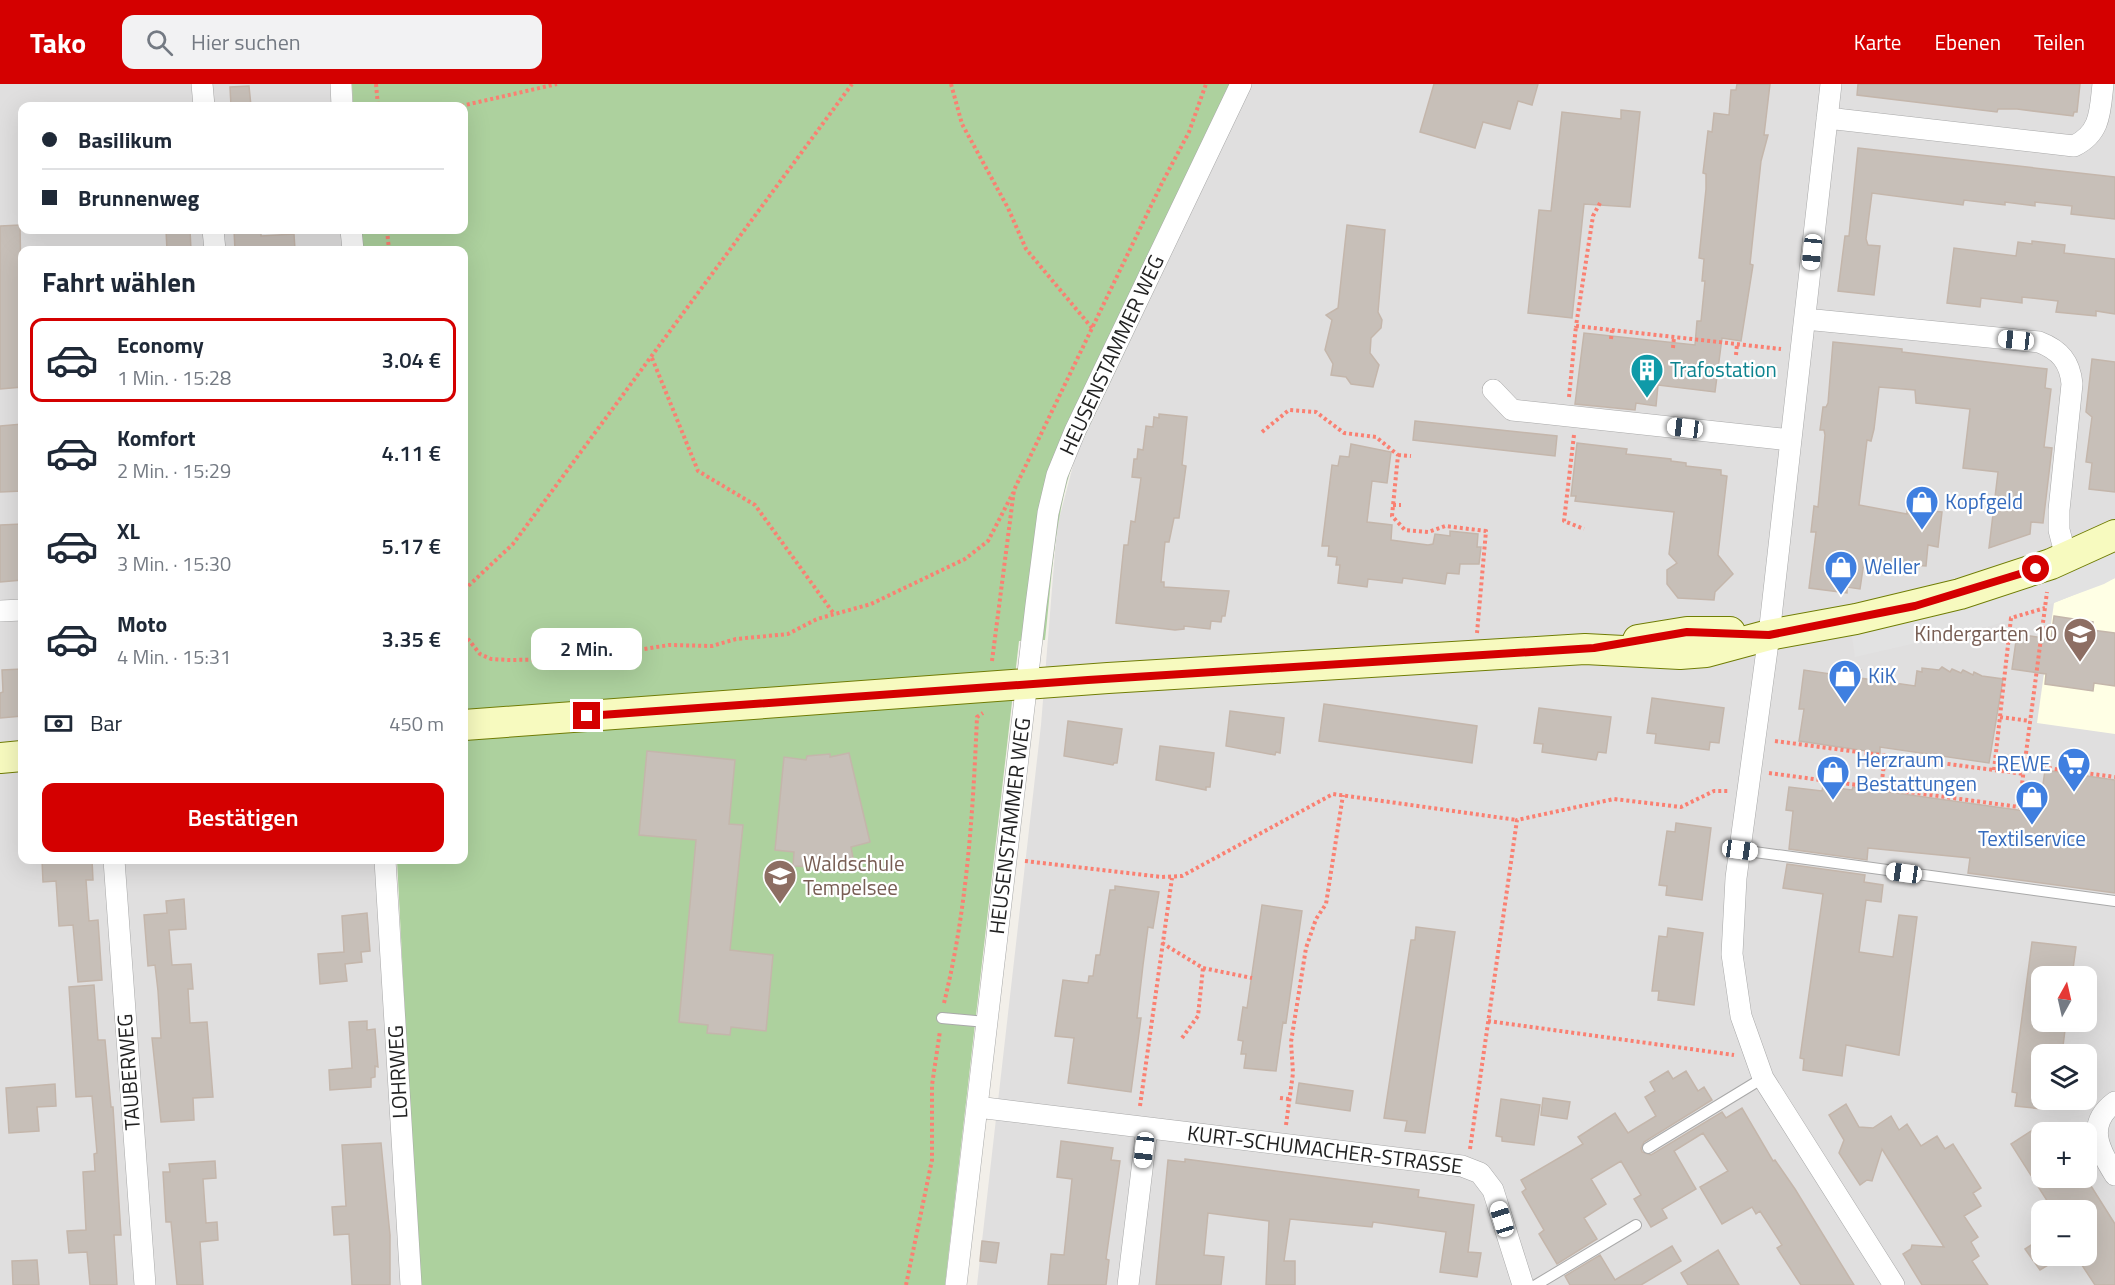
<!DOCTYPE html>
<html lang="de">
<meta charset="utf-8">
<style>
:root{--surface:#fff;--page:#f2f2f3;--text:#1f2937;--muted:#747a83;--line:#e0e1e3;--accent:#d40000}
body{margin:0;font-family:"Titillium Web",sans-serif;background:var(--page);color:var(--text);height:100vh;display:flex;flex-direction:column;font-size:22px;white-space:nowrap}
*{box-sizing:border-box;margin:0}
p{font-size:20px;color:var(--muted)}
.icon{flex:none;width:33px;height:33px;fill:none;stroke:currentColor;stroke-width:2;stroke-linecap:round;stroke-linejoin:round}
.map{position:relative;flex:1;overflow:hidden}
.details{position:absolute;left:18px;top:162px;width:450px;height:618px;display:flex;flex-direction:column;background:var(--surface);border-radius:12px;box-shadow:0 6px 24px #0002}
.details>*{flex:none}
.guide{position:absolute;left:18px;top:18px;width:450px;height:132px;border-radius:12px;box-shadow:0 6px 24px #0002;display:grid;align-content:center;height:132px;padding:0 24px;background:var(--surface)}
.needle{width:39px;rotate:8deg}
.fabs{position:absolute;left:2031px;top:882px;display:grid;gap:12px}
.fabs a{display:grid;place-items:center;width:66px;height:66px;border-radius:12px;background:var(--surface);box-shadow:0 6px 24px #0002;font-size:30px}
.end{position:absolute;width:27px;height:27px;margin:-14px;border:8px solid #d40000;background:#fff;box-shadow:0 0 0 3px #fff}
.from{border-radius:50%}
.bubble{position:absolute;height:42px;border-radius:12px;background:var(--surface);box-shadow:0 6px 24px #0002;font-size:20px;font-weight:600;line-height:42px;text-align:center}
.car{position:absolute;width:18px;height:36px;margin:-18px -9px;border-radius:8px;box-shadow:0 0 4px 2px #0007;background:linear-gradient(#fff 24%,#345 0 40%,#fff 0 76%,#345 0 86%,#fff 0)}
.guide b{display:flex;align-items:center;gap:21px;height:57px;font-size:22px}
.guide b+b{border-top:2px solid var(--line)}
.guide i{width:15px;height:15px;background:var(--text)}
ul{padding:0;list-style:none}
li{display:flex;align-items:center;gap:18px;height:84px;margin:0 12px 9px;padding:0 12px;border:3px solid transparent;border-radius:12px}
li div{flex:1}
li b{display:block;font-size:22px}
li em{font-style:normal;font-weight:600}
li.current{border-color:var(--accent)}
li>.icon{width:54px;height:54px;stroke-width:1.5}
h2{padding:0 24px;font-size:27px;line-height:72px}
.pay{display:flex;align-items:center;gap:15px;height:66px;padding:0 24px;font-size:22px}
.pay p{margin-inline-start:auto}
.cta{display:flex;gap:12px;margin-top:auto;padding:12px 24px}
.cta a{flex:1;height:69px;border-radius:12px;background:var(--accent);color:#fff;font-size:24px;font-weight:600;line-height:69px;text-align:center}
header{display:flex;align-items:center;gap:36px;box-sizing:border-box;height:84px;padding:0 30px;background:var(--accent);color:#fff}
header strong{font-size:28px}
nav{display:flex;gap:33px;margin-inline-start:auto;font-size:21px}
.search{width:420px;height:54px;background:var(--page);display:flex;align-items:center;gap:15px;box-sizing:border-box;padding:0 21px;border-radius:12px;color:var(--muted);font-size:22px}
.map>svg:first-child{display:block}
.residential{fill:#e0dfdf;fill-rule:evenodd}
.education{fill:#ffffe5}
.forest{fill:#add19e}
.parking{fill:#e2e2e2}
.building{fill:#c7bfb8;stroke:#c4b6ab;stroke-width:1.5}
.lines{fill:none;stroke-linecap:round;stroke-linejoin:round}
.lane-casing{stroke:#a9a9a9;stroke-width:12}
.street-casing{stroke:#a9a9a9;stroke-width:22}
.secondary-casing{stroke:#707d05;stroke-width:32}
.path{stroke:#fa8072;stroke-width:4;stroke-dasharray:3 3;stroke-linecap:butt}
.lane{stroke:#fff;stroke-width:10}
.street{stroke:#fff;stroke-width:21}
.secondary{stroke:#f7fabf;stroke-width:30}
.route{stroke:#d40000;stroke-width:8}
.labels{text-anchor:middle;stroke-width:4.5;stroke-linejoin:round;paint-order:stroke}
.street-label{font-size:21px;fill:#222;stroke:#fff}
.culture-label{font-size:21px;fill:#0d838f;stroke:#fff;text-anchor:start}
.shop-label{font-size:21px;fill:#366cbe;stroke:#fff;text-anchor:start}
.education-label{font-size:21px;fill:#785e54;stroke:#fff;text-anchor:end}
</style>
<header>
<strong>Tako</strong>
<div class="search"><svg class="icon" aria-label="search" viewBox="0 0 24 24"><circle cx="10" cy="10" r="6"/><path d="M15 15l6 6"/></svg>Hier suchen</div>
<nav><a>Karte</a><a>Ebenen</a><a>Teilen</a></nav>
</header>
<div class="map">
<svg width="2115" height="1201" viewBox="0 0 2115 1201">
<rect width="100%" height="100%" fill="#f2efe9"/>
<path class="residential" d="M0,0H333L335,22H22V146H342L344,166H22V776H382L409,1201H0Z
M1249,0H2115V1201H977L1041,641L1057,443L1076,370ZM2042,892H2086V938H2042ZM2042,970H2086V1016H2042ZM2042,1048H2086V1094H2042ZM2042,1126H2086V1172H2042Z"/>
<path class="education" d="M2115,494V650L2037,639L2054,519Z"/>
<path class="forest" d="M352,0H1252L1076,370C1054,430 1052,494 1045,556L1019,557L945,1201H419L397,776H464V166H362L361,146H464V22H353Z"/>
<path class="parking" d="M2115,458V494L2104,500L1994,541L1855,573L1851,544Z"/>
<path class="building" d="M1434,0H1538L1532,21L1518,17L1510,45L1483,38L1475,64L1420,48Z
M1737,0H1770L1764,51H1768L1761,77L1750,180L1753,181L1741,257L1722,254L1715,308L1658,301L1656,322L1636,319L1635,326L1575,320L1584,249L1695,261L1697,237H1701L1705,197H1702L1704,175L1699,174L1706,105V90L1703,89L1708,47L1712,48L1714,29L1729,31L1731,6H1736Z
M1858,0H2080L2077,28H2074L2073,32L2017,25H1998L1997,28L1857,11Z
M249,2L251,22H231L230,3Z
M1621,26L1640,28L1630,123L1584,120L1572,234L1528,229L1539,126L1551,127L1562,28L1621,35Z
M1858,64L2115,93V135L2071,130L2072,122L2035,118V122L2005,118V121L1964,116L1963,121L1872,109L1866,155L1868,161L1880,162L1874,211L1838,207L1845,152H1849Z
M20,141L22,254H19L22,303L0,305V142Z
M1347,141L1385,146L1378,228L1382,236L1381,244L1371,254L1370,269L1379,281L1373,303L1351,300L1346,293L1331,291L1333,280L1325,266L1332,236L1326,231L1338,224Z
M166,146H190L191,166H167Z
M234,146H261V152L294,150L295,166H235Z
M2032,157L2065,161L2064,169L2115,175V230L2096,227V232L2056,228L2058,217L2022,213V219L1981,214L1980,223L1947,219L1954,164L2016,172L2018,158L2032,160Z
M1833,258L1902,265V268L2047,285L2045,304L2051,305L2044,363L2052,364L2043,439L2031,438L2030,450L1989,464L1998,388L1963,384L1970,325L1916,319L1915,306L1879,303L1874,345L1871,357L1867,356L1859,421L1907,430V425L1942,428L1938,463L1928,461L1926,482L1864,478L1860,505L1847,503V509L1809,504L1816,448H1811L1814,422L1818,423L1825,351L1824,346H1820L1823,323H1826L1828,319Z
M2092,275L2115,278V408L2089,405L2092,379L2086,378L2092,333L2086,328Z
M1159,330L1187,333L1182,381L1186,382L1179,434H1174L1169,458H1165L1161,498H1164V503L1229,507L1225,532H1222L1221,538L1211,537L1210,545L1184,542V545L1175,546L1116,539L1124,461H1128L1131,437L1135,438L1141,394L1132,393L1134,375H1137L1138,365L1143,366L1146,342L1153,343L1154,333L1159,334Z
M1415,337L1557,352L1555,372L1413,356Z
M22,340V407L0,408V342Z
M1577,359L1627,365L1626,370L1671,375V377L1686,379V382L1721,386V391L1727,392L1718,471L1733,490L1715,508L1714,516L1678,514L1667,500V486L1677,479L1669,470L1674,428L1575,417L1576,412H1571Z
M1351,360L1391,368L1387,399L1372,397L1367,438L1392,441L1391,456L1428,461L1433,460L1435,450L1450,452V447L1478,450L1477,463H1481L1479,480H1460L1459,490L1447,489L1445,500L1403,494L1402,499L1368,495L1367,503L1338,499L1340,481H1336L1337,473L1328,472L1329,462H1322L1332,381L1338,382L1340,372L1349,373Z
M22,440V496L0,498V441Z
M2054,532L2093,538L2092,546L2115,549V602L2094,599L2093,607L2045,600L2046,590L2012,585L2017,550L2051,555Z
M1942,583L1950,588L1952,585L1961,589L1963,586L1973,591L1974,588L1982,592L2003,595L1989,679L1880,663V669L1799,657L1804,625H1799L1804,586L1844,592L1845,584L1861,586L1860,594L1915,602L1917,587L1922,588V584L1939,586Z
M22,585V632L0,634V609L3,608L2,586Z
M1652,614L1724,624L1719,659L1710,658L1709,666L1655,659L1656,650L1647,649Z
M1324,620L1477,642L1472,679L1319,657Z
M1539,624L1611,633L1606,669L1598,668L1596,676L1542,668L1543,660L1534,659Z
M1230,627L1284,634L1280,669L1276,668L1275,671L1226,662Z
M1068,637L1122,645L1117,679H1114L1113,681L1064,672Z
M1160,662L1214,669L1210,703H1206V706L1156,696Z
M647,667L735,676L729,740L743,741L730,866L773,871L766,947L731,943L730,951L707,949L708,941L679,938L696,756L639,751Z
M849,669L870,758L851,763L854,779L820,783L793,782L794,768L775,766L784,673L806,676L807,672L830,670V673Z
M2045,686L2115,696V809L1968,789L1970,774L1868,764L1867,776L1789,765L1793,727L1786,726L1789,703L1822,707L1823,702L1852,706L1853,703L2039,729Z
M1676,739L1711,744L1702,816L1666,811L1667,802L1659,801L1667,747L1675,748Z
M42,776H92L93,796H86L89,837L98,836L102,896L78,898L73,841L59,842L56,797L43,798Z
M1787,780L1865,791L1864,798L1883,801L1881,818L1866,816L1859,868L1893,873L1899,831L1917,833L1899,971L1846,961L1842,992L1803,986L1804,975L1800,974L1823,810L1783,804Z
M1115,802L1159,808L1153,844L1148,843L1143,881L1137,934H1141L1131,1008L1068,999L1074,954L1055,952L1063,896L1088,899L1089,892H1093L1096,871H1100L1110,806H1115Z
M184,815L186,845L169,846L172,881L191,880L193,905H188L190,939L207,938L213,1013L193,1014L194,1036L161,1038L152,954H161L158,907L155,881L148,882L144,831L167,829L166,817Z
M1262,821L1302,827L1286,939L1283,938L1276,987L1244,984L1246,970H1241L1243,957L1238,956L1243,923L1247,924Z
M367,829L370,867L361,868L362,878L345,880L347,897L320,900L318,870L344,868L342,832Z
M1416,843L1455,848L1425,1049L1405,1047L1407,1037L1384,1034L1411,856H1415Z
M1668,844L1703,849L1694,921L1658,916L1659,907H1652L1659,852L1667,853Z
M2032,858L2076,863L2072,892H2042V938H2066L2062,970H2042V1025L2015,1022L2017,1009L2012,1008Z
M94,901L98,956H105L111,1023H113L121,1151H114L117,1201H90L87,1168L69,1169L67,1147L86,1146L83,1088L95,1087L94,1070L97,1069L92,1012L76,1013L69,903Z
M367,937V946L375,945L378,983L375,982V993L371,994V1003L330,1006L329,986L352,984L349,938Z
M1668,987L1673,995L1686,987L1698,1007L1704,1003L1712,1016L1644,1058L1641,1064L1642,1068L1651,1071L1722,1028L1726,1034L1742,1024L1773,1077L1775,1076L1795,1105L1854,1201H1801L1777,1164L1782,1161L1760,1127L1756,1130L1752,1123L1722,1140L1700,1103L1728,1087L1703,1049L1674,1067L1696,1105L1662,1125L1667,1134L1651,1143L1634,1115L1641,1111L1621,1077L1591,1095L1606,1120L1584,1134L1597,1155L1557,1180L1539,1150L1544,1146L1522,1108L1526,1105L1521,1096L1583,1060L1578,1053L1615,1029L1628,1049L1656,1032L1645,1013L1655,1007L1650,998Z
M1299,999L1353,1007L1350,1027L1296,1019Z
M55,1000L56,1022L37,1023L39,1047L9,1049L6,1004Z
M1543,1014L1570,1018L1567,1035L1541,1031Z
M1501,1015L1540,1021L1534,1061L1502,1057V1053L1496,1052Z
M1846,1020L1859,1043L1873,1044L1891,1032L1899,1046L1907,1040L1921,1062L1937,1052L1945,1065L1953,1060L1981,1104L1973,1109L1981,1122L1964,1132L1978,1153L1971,1158L1979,1172L1972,1177L1988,1201H1922L1903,1170L1911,1165L1912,1161L1944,1163L1882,1065L1872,1097L1867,1096L1860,1101L1839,1069L1844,1056L1829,1031Z
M2042,1040V1094H2086L2115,1140V1201H2095L2076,1172H2086V1126H2053L2011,1060Z
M1061,1057L1113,1064L1111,1076L1120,1077L1106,1175L1109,1176L1106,1201H1048L1051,1170L1064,1171L1072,1095L1057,1093Z
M381,1059L390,1151V1201H352L349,1150L334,1151L332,1123L346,1122L342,1061Z
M1185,1075L1419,1106L1418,1113L1474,1121L1468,1168L1481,1169L1477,1193L1440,1188L1446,1148L1373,1138L1372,1143L1290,1135L1284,1177H1295V1201H1266L1269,1137L1208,1129L1204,1171L1224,1173L1221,1201H1156L1168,1076L1185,1078Z
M215,1077L216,1094L203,1095L206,1139L217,1138L218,1156L200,1158L203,1201H177L171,1138H166L163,1088H170L169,1080Z
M2039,1156L2042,1172H2049L2053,1178L2040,1186L2025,1165Z
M982,1157L999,1159L996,1179L980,1177Z
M1672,1162L1681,1177L1641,1201H1570L1565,1192L1600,1171L1615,1196Z
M1718,1166L1739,1201H1688L1681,1189Z
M37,1176L39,1201H13L12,1177Z"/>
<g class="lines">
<g class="lane-casing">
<path id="lane" d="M1740,766L2115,817
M942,934L986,938
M1648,1064L1763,994
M1536,1201L1636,1141"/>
</g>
<g class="street-casing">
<path id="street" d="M202,0L204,22
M341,0L342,22
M1831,0L1769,551L1736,794L1732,870L1741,932L1763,994L1894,1201
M1827,34L2074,62C2101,49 2100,27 2103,0
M213,146L215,166
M351,146L353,166
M1805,235L2039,258C2060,266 2070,278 2072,300L2059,426V446L2066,473
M1493,306L1512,326L1791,356
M0,527L22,526
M114,776L145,1201
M385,776L411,1201
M2115,1018C2085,1040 2099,1066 2115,1091
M977,1023L1462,1082L1480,1089L1493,1106L1523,1201
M956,1201L1036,521L1048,429L1057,391L1075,347L1241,0
M1128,1201L1147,1044"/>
</g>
<g class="secondary-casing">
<path id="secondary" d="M1638,556L1687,548H1730
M464,641L1108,594L1585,565L1680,570L1706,568L1769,551L1856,535L1960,510L2051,480L2115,451
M0,674L22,672"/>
</g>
<path class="path" d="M376,0L378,22
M951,0L962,40L1008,124L1026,165L1092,244
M461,22L557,0
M1600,119L1593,132L1576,242L1781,265
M387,146L389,166
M1611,255L1612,246
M1673,264L1674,253
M1736,271L1737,260
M652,274L698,387L755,421L834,530
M1569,313L1576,242
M1262,348L1289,326L1316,328L1344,349L1376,353L1398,371L1392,432L1405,446L1428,448L1445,442L1486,447L1477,549
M1574,351L1564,437L1584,445
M1398,371L1411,372
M1393,421H1401
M464,506L513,460L852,0
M464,550L480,570L491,575L509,576L584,575L669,561L712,562L736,555L788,550L817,535L871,520L965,475L988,457L1013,409
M992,577L1014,406L1162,99L1189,48L1206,0
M2000,633L2030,637
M1775,657L2024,690
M2025,681L2115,693
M1994,686L2011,534L2045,524
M1769,689L2019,723L2047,508
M1881,705L1885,672
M1025,777L1162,793L1182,792L1333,710L1517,736
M1162,859L1203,884L1252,894
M944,919C967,826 973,729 977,633L983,629
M1488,937L1734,971
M1182,954L1198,932L1203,884
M1280,1014L1289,1015
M1140,1022L1172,794
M1286,1041L1293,989L1291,958L1306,864L1316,835L1326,820L1343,711
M1470,1065L1517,736L1614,715L1681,723L1714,707H1728
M906,1201L932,1076V1001L940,947"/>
<use href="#lane" class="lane"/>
<use href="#street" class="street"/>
<use href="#secondary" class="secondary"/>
</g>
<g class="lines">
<path class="route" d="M587,632L1088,596L1594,564L1687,548L1769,551L1915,522L2036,485"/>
</g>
<defs>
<g id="building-pin" transform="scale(1.725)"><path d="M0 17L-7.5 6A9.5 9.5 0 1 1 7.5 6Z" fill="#0f9aa8" stroke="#fff"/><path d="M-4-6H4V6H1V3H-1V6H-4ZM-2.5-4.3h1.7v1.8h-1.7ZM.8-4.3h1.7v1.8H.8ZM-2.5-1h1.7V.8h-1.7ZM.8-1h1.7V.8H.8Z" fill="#fff"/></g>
<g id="shop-pin" transform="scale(1.725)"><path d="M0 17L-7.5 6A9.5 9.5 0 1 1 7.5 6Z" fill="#3f7fe0" stroke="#fff"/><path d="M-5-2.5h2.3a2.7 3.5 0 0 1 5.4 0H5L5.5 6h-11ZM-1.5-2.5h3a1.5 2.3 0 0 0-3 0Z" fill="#fff"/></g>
<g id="school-pin" transform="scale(1.725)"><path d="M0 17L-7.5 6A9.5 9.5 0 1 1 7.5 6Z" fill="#8d6e63" stroke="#fff"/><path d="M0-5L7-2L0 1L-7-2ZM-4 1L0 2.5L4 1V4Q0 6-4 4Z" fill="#fff"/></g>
<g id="supermarket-pin" transform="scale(1.725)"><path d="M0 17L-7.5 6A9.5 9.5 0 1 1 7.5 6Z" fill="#3f7fe0" stroke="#fff"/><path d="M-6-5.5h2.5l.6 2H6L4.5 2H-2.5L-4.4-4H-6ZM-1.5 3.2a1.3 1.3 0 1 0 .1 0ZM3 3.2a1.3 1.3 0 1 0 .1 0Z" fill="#fff"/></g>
</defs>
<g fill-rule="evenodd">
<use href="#building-pin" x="1647" y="286"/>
<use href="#shop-pin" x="1922" y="418"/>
<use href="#shop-pin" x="1841" y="483"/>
<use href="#school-pin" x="2080" y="550"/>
<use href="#shop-pin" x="1845" y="592"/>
<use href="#supermarket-pin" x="2074" y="680"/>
<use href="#shop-pin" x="1833" y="688"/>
<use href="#shop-pin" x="2032" y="713"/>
<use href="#school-pin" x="780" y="792"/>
</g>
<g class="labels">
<g class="street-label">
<text transform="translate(1112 271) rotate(-65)" y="7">HEUSENSTAMMER WEG</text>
<text transform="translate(1010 742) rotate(-83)" y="7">HEUSENSTAMMER WEG</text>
<text transform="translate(129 988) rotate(-94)" y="7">TAUBERWEG</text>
<text transform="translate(398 988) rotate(-93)" y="7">LOHRWEG</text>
<text transform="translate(1325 1066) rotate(7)" y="7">KURT-SCHUMACHER-STRASSE</text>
</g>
<g class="culture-label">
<text x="1670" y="293">Trafostation</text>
</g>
<g class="shop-label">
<text x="1945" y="425">Kopfgeld</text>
<text x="1864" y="490">Weller</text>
<text x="1868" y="599">KiK</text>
<text x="1856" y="683">Herzraum<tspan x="1856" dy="24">Bestattungen</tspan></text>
<text x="2051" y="687" text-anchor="end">REWE</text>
<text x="2032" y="762" text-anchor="middle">Textilservice</text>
</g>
<g class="education-label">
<text x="2057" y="557">Kindergarten 10</text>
<text x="803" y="787" text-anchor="start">Waldschule<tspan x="803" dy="24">Tempelsee</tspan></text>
</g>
</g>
</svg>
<div class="fabs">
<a><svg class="needle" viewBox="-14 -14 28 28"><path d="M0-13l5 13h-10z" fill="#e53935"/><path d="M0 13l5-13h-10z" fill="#747a83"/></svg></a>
<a><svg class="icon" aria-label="layers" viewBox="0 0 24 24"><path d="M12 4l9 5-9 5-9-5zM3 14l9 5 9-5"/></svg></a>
<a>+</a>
<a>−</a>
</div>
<i class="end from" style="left:2036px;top:485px"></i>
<i class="end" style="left:587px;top:632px"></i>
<div class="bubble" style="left:531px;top:544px;width:111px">2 Min.</div>
<i class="car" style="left:1812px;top:168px;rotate:186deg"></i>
<i class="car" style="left:2016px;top:256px;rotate:276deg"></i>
<i class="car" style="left:1685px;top:344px;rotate:277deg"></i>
<i class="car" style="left:1740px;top:766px;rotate:98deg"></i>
<i class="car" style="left:1904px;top:789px;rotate:278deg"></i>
<i class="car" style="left:1144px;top:1066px;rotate:187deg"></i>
<i class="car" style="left:1502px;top:1135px;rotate:343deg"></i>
<div class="guide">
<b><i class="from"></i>Basilikum</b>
<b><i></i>Brunnenweg</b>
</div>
<section class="details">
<h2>Fahrt wählen</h2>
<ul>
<li class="current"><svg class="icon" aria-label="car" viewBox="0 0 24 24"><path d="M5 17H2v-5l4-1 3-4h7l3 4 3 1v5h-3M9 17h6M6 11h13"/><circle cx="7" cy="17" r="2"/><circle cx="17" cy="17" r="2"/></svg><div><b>Economy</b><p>1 Min. · 15:28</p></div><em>3.04 €</em></li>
<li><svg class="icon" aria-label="car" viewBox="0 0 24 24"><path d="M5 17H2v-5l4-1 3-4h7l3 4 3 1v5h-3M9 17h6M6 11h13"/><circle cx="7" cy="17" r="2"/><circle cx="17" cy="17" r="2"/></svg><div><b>Komfort</b><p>2 Min. · 15:29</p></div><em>4.11 €</em></li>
<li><svg class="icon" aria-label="car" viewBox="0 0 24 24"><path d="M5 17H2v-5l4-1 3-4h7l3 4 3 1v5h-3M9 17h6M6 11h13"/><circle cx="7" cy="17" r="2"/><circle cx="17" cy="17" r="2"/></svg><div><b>XL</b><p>3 Min. · 15:30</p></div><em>5.17 €</em></li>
<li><svg class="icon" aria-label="car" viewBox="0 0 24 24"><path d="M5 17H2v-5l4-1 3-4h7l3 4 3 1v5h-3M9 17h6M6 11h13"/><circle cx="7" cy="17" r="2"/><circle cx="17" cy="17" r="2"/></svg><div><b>Moto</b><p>4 Min. · 15:31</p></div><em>3.35 €</em></li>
</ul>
<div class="pay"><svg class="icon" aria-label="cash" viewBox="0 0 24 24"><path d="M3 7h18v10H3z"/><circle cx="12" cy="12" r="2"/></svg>Bar<p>450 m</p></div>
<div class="cta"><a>Bestätigen</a></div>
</section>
</div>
